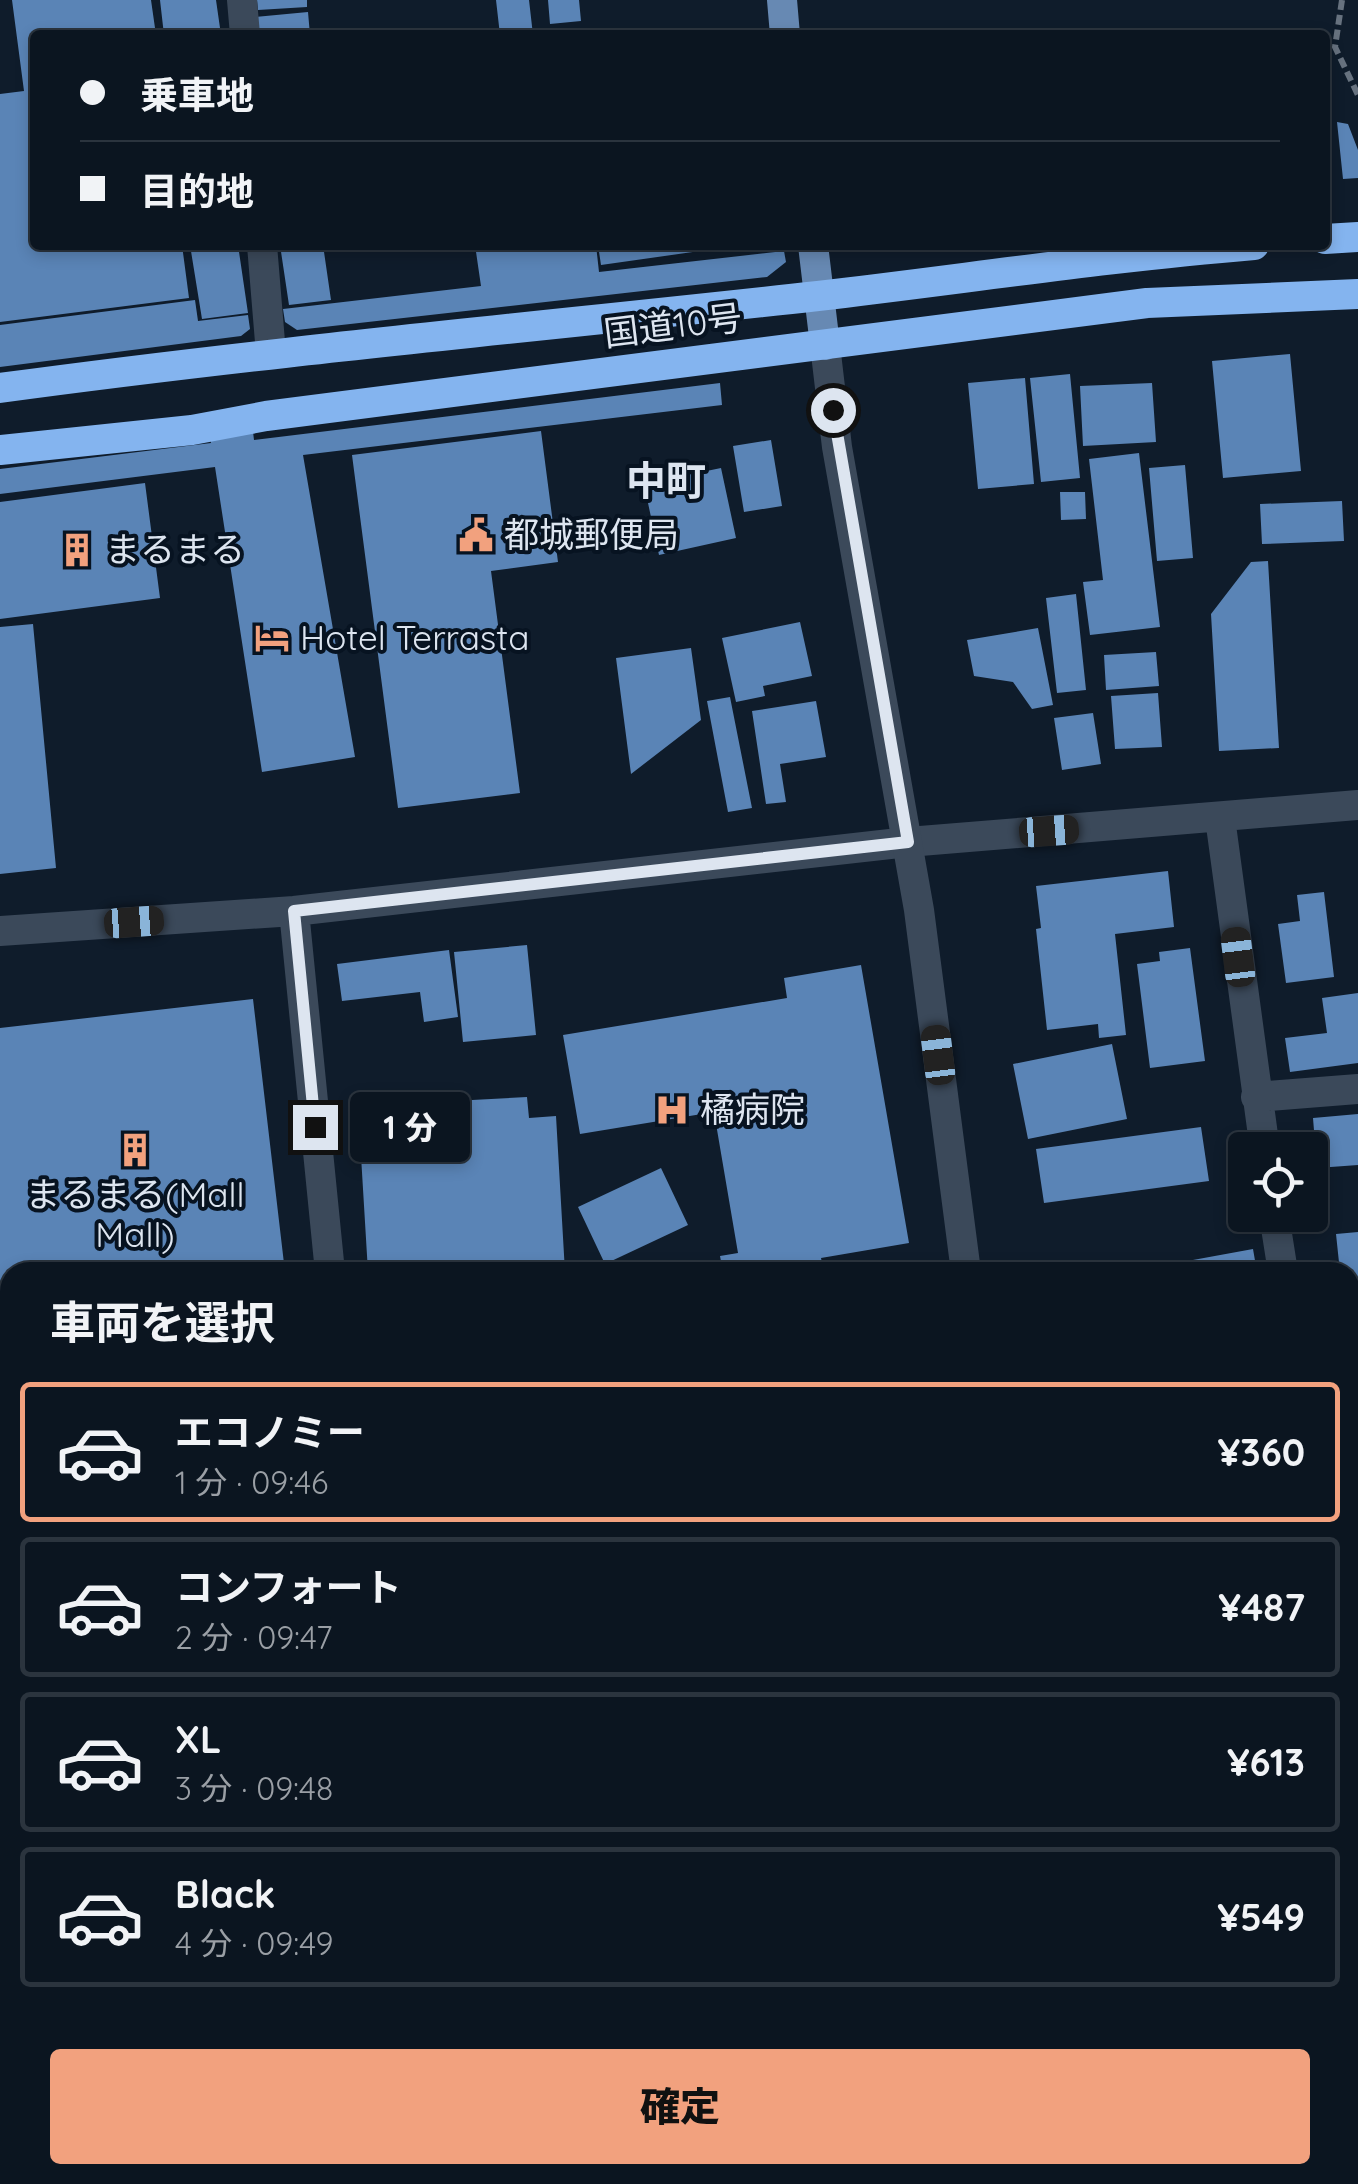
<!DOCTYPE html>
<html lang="ja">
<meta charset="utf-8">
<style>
:root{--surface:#0b1520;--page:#141e29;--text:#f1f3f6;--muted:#9a9fa5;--line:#2b343e;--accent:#f2a17e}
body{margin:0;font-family:Quicksand,"Noto Sans JP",sans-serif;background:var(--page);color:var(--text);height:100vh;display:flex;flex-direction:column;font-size:38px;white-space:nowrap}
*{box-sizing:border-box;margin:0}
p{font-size:32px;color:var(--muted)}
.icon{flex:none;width:55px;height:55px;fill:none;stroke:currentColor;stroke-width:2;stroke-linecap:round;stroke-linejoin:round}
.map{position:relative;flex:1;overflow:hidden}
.sheet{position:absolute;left:0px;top:1262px;width:1360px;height:922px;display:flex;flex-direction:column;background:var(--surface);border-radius:30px 30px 0 0;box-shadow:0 5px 15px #0003,0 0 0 2px var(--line)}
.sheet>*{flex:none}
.guide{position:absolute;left:30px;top:30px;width:1300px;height:220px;border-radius:10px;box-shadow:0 5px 15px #0003,0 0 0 2px var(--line);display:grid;align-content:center;height:220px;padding:0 50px;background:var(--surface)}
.buttons{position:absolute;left:1228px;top:1132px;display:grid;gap:20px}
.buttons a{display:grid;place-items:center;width:100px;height:100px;border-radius:10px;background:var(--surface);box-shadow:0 5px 15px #0003,0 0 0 2px var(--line);font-size:50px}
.end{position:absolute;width:45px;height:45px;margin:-22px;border:12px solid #dde5f0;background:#111;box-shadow:0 0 0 5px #111}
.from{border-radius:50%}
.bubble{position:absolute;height:70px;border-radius:10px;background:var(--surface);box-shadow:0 5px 15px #0003,0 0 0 2px var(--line);font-size:32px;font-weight:800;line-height:70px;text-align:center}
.car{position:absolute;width:30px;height:60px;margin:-30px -15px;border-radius:12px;box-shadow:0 0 8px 2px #0007;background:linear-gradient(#222 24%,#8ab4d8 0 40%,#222 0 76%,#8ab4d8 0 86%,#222 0)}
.guide b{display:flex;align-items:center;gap:35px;height:95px;font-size:38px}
.guide b+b{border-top:2px solid var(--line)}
.guide i{width:25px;height:25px;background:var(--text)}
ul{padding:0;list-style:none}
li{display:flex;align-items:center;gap:30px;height:140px;margin:0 20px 15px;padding:0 30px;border:5px solid var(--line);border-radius:10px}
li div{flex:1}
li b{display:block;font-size:38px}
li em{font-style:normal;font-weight:800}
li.active{border-color:var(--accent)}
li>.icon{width:90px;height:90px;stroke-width:1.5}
h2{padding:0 50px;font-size:45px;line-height:120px}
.primary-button{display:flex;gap:20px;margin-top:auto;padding:20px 50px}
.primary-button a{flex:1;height:115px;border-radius:10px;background:var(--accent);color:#111;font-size:40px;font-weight:800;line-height:115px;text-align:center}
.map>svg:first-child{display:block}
.building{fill:#5a84b6}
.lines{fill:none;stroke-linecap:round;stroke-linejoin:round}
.path{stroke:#67727f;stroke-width:6;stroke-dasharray:10 5;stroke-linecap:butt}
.street{stroke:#3b495a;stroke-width:30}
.secondary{stroke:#3b495a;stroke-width:30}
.primary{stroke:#6789b3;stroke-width:30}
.highway{stroke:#84b4ef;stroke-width:30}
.route{stroke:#dde5f0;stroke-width:12}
.labels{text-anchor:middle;stroke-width:8;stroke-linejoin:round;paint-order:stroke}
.street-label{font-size:35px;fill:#dde5f0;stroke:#071321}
.poi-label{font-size:35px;fill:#dde5f0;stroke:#071321;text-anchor:start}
.quarter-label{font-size:40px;font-weight:bold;fill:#dde5f0;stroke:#071321}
</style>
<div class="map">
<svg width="1358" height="2184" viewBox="0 0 1358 2184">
<rect width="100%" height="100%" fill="#0f1c2b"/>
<path class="building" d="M12,0H151L156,35H35V245H182L189,298L0,322V94L24,91Z
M160,0H216L221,35H164Z
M257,0H307V7L258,10Z
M496,0H529L533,35H500Z
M548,0H579L581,21L550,24Z
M308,12L310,35H257L255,17Z
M1337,122L1348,124L1358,150V178L1343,179Z
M190,245H238L248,313L202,319Z
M280,245H323L331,300L289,305Z
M475,245H596L599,272L784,251L786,262L767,277L297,330L285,322L283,309L481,286Z
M598,245H728V247L601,265Z
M195,300L198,321L248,315L250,329L241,336L0,367V325Z
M1290,354L1301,471L1223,478L1212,361Z
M1070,374L1080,478L1041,482L1030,378Z
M1025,378L1034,484L978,489L968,383Z
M720,383L722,405L303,455L355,757L262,772L215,467L0,494V469L211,443L207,420L251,415L254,440Z
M1152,383L1156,442L1083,446L1080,386Z
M541,431L558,562L491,571L520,793L398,808L352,455Z
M771,440L782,506L744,512L733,446Z
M1139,453L1160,627L1090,635L1083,582L1103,580L1089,459Z
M1185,465L1193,558L1157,561L1149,468Z
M721,468L736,538L659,555L644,484Z
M145,483L160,598L0,619V502Z
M1060,492H1085L1086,519L1061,520Z
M1342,501L1344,541L1262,544L1260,504Z
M1268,561L1279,748L1219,751L1211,614L1251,562Z
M1076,594L1086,690L1057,693L1046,598Z
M800,622L812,676L763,686L765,696L736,702L722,638Z
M33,624L56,868L0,874V627Z
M1038,628L1053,705L1032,709L1013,682L974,676L967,640Z
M691,648L701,720L631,774L616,658Z
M1156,652L1159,686L1106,690L1104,655Z
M1158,693L1162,747L1115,749L1111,696Z
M730,697L752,808L728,812L707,701Z
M816,701L826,757L780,764L786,802L766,804L752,711Z
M1093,713L1101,764L1062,770L1054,718Z
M1168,871L1174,927L1115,934L1126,1035L1099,1038L1098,1024L1047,1030L1036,929L1041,928L1036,886Z
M1324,892L1334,977L1286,983L1278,924L1300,921L1297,895Z
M527,945L536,1035L463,1042L454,952Z
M1190,948L1205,1061L1150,1068L1137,964L1160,961L1159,952Z
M449,950L458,1017L424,1022L420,992L342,1001L337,964Z
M861,965L909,1243L821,1258L824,1272H723L720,1256L738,1253L714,1112L580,1134L563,1035L787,998L784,978Z
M1358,993V1063L1290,1072L1285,1038L1327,1033L1322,998Z
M253,999L285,1272H10V1391L0,1393V1028Z
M1112,1044L1127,1119L1028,1139L1013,1064Z
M527,1097L529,1118L556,1116L565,1272H368L358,1106Z
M1358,1114V1165L1317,1168L1313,1118Z
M1201,1127L1209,1181L1044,1203L1036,1149Z
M661,1168L688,1225L605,1264L578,1207Z
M1358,1232V1344L1350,1345V1272H1340L1336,1234Z
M1253,1249L1257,1272H1184L1182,1262Z
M1119,1263L1120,1272H1058V1270Z
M1358,1456V1502L1350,1503V1457Z
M10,1511V1596H8L0,1553V1513Z
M1358,1511V1556L1350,1557V1512Z
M1358,1656V1731L1351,1732L1350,1658Z
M0,1658L10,1699V1844L0,1845Z
M6,1963L10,1979V2041L0,2043V1964Z
M10,2124V2175H59L61,2184H8L0,2149V2126Z
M1358,2138V2175L1352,2177L1350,2140Z
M688,2175H706L703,2184H657Z
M733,2175H766L785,2184H728Z
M795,2175H826L838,2181L836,2184H791Z
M1067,2175H1118L1120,2184H1069Z
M1139,2175H1203L1205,2184H1141Z"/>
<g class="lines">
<path class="path" d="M1342,0L1335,47L1358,95
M1350,1423L1358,1421
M850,2184L854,2175"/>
<path class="street" d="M242,0L245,35
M262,245L271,354
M1220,818L1265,1150
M294,911L330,1272
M0,931L294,911L908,842L1358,805
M1256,1097L1358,1089
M1274,1215L1283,1272
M1350,1370L1358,1369
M0,1446L10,1444
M1350,1584L1358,1583
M1309,2175L1312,2184"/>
<path class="secondary" d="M825,345L837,447L919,910L966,1272
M1350,2012L1358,2011
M448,2184L494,2175"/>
<path class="primary" d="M782,0L785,35
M813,245L825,345"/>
<path class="highway" d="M1325,239L1358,237
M0,388C272,351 546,326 818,296C964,279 1108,257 1254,245
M0,450L192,430L266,416L1147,303L1358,294"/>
</g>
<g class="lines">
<path class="route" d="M315,1127L294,911L908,842L833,410"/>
</g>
<defs>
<g id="civic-bare" transform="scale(2.7)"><path d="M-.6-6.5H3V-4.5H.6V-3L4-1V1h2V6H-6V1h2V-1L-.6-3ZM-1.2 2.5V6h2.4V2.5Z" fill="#f2a17e" stroke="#071321" stroke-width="2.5" paint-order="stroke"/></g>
<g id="building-bare" transform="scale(2.7)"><path d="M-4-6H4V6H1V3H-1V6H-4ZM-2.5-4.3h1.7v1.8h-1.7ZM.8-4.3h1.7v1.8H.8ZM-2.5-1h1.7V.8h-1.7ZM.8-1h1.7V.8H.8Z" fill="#f2a17e" stroke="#071321" stroke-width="2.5" paint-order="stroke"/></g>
<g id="hotel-bare" transform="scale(2.7)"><path d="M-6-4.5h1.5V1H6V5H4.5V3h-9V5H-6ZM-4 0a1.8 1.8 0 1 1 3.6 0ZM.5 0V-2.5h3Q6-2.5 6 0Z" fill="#f2a17e" stroke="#071321" stroke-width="2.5" paint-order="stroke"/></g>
<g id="hospital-bare" transform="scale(2.7)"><path d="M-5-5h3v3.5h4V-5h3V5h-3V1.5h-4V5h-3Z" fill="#f2a17e" stroke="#071321" stroke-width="2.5" paint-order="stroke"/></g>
</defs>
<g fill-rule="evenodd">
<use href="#civic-bare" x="476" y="535"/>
<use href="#building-bare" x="77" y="550"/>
<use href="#hotel-bare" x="272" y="638"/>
<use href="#hospital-bare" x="672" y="1110"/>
<use href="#building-bare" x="135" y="1150"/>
</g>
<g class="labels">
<g class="street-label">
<text transform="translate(673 326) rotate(-7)" y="12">国道10号</text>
</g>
<g class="poi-label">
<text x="504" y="547">都城郵便局</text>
<text x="105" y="562">まるまる</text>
<text x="300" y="650">Hotel Terrasta</text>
<text x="700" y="1122">橘病院</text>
<text x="135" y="1207" text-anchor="middle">まるまる(Mall<tspan x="135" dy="40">Mall)</tspan></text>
</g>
<g class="quarter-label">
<text x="666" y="495">中町</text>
</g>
</g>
</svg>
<div class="buttons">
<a><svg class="icon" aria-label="locate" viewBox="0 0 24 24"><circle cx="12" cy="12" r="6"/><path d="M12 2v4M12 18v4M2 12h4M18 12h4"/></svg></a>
</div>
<i class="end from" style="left:833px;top:410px"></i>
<i class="end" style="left:315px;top:1127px"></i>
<div class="bubble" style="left:350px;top:1092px;width:120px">1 分</div>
<i class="car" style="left:1049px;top:831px;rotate:86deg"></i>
<i class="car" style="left:134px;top:922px;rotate:86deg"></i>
<i class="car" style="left:1238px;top:957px;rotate:353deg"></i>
<i class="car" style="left:938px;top:1055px;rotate:353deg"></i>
<div class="guide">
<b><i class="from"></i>乗車地</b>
<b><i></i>目的地</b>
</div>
<section class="sheet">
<h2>車両を選択</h2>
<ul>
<li class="active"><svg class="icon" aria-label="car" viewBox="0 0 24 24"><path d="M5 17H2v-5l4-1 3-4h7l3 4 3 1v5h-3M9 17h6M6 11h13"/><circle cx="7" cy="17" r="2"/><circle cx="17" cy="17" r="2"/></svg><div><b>エコノミー</b><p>1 分 · 09:46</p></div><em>¥360</em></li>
<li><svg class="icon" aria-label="car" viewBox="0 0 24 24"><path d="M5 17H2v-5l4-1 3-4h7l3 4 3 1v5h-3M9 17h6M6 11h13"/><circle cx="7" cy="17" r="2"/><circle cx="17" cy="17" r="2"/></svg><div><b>コンフォート</b><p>2 分 · 09:47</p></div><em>¥487</em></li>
<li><svg class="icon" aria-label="car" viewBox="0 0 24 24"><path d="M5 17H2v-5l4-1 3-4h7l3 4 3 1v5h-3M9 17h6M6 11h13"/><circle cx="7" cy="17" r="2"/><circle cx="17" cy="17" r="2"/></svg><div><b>XL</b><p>3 分 · 09:48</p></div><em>¥613</em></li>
<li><svg class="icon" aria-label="car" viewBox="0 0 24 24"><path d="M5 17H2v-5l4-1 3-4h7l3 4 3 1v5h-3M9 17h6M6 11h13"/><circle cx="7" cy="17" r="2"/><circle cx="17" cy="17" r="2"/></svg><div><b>Black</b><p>4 分 · 09:49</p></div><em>¥549</em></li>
</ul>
<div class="primary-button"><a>確定</a></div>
</section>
</div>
